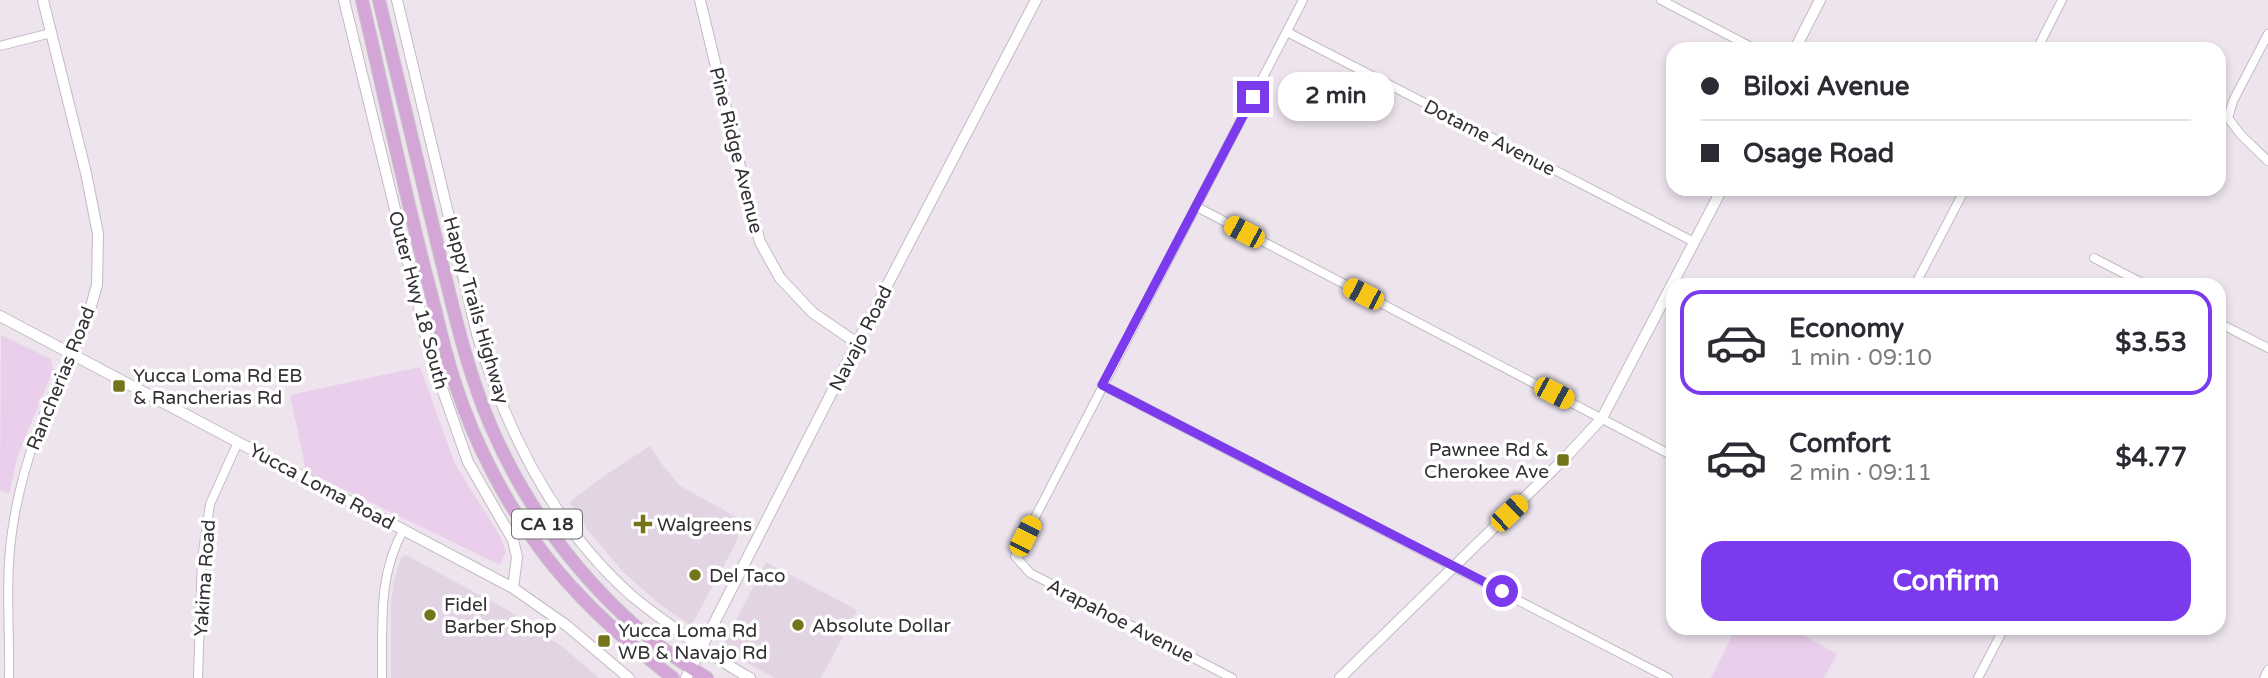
<!DOCTYPE html>
<meta charset="utf-8">
<style>
:root{--surface:#fff;--page:#f7f7f7;--text:#2b2b33;--muted:#7c7c81;--line:#e1e1e2;--accent:#7c3aed}
body{margin:0;font-family:"Varela Round",sans-serif;background:var(--page);color:var(--text);height:100vh;display:flex;flex-direction:column;font-size:26px;white-space:nowrap}
*{box-sizing:border-box;margin:0}
p{font-size:23px;color:var(--muted)}
.icon{flex:none;width:38px;height:38px;fill:none;stroke:currentColor;stroke-width:2;stroke-linecap:round;stroke-linejoin:round}
.map{position:relative;flex:1;overflow:hidden}
.panel{position:absolute;left:1666px;top:278px;width:560px;height:357px;display:flex;flex-direction:column;background:var(--surface);border-radius:21px;box-shadow:0 4px 10px #0003}
.panel>*{flex:none}
.guide{position:absolute;left:1666px;top:42px;width:560px;height:154px;border-radius:21px;box-shadow:0 4px 10px #0003;display:grid;align-content:center;height:154px;padding:0 35px;background:var(--surface)}
.end{position:absolute;width:32px;height:32px;margin:-16px;border:9px solid #7c3aed;background:#fff;box-shadow:0 0 0 4px #fff}
.from{border-radius:50%}
.bubble{position:absolute;height:49px;border-radius:21px;background:var(--surface);box-shadow:0 4px 10px #0003;font-size:23px;font-weight:700;line-height:49px;text-align:center}
.car{position:absolute;width:21px;height:42px;margin:-21px -10px;border-radius:9px;box-shadow:0 0 5px 2px #0007;background:linear-gradient(#f5c518 24%,#345 0 40%,#f5c518 0 76%,#345 0 86%,#f5c518 0)}
.guide b{display:flex;align-items:center;gap:24px;height:66px;font-size:26px}
.guide b+b{border-top:2px solid var(--line)}
.guide i{width:18px;height:18px;background:var(--text)}
ul{padding:12px 0 0;list-style:none}
li{display:flex;align-items:center;gap:21px;height:105px;margin:0 14px 10px;padding:0 21px;border:4px solid transparent;border-radius:21px}
li div{flex:1}
li b{display:block;font-size:26px}
li em{font-style:normal;font-weight:700}
li.on{border-color:var(--accent)}
li>.icon{width:63px;height:63px;stroke-width:1.5}
.primary-button{display:flex;gap:14px;margin-top:auto;padding:14px 35px}
.primary-button a{flex:1;height:80px;border-radius:21px;background:var(--accent);color:#fff;font-size:28px;font-weight:700;line-height:80px;text-align:center}
.map>svg:first-child{display:block}
.built{fill:#e3d4e4}
.green{fill:#e9cfeb}
.lines{fill:none;stroke-linecap:round;stroke-linejoin:round}
.street-casing{stroke:#c3bac4;stroke-width:10}
.secondary-casing{stroke:#c3bac4;stroke-width:12}
.primary-casing{stroke:#c6c5c6;stroke-width:14}
.street{stroke:#fff;stroke-width:8}
.secondary{stroke:#fff;stroke-width:10}
.primary{stroke:#d3a6d7;stroke-width:12}
.route{stroke:#7c3aed;stroke-width:9}
.poi-dot{fill:#74751b;stroke:#fff;stroke-width:2.5}
.labels{text-anchor:middle;stroke-width:7;stroke-linejoin:round;paint-order:stroke}
.shield{fill:#fff;stroke:#706d70;stroke-width:2}
.shield-label{font-size:18px;font-weight:bold;fill:#332f33}
.street-label{font-size:19px;fill:#332f33;stroke:#fff}
.poi-label{font-size:19px;fill:#332f33;stroke:#fff;text-anchor:start}
</style>
<div class="map">
<svg width="2268" height="678" viewBox="0 0 2268 678">
<rect width="100%" height="100%" fill="#ede4ee"/>
<path class="built" d="M650,446L661,463L680,486L742,520L736,543L691,626L657,602L624,573L586,528L584,523L569,502L601,478Z
M406,555L511,612L564,648L599,678H391V602L394,580L401,558Z
M766,562L857,610L821,678H775L725,651L724,644Z"/>
<path class="green" d="M1,335L51,359L53,370L18,455L9,494L0,490Z
M420,367L455,464L500,536L506,552L500,565L306,471L290,395Z
M1736,628H1790L1837,654L1824,678H1711Z"/>
<g class="lines">
<g class="street-casing">
<path id="street" d="M1661,0L1755,49
M1287,32L1694,242
M2268,34L2233,101L2228,118L2241,135L2268,161
M0,46L51,33
M2037,49L2062,0
M1197,207L1673,456
M2094,258L2146,285
M1915,285L1965,189
M2219,323L2268,348
M1102,385L1668,678
M9,678C10,630 5,580 12,532C21,469 42,411 72,355
M198,678L202,559L210,504L238,442
M382,678C383,626 377,576 404,529
M1232,678L1030,573L1015,556L1303,0
M1978,678L2004,628
M2264,678L2268,670"/>
</g>
<g class="secondary-casing">
<path id="secondary" d="M43,0L86,173L98,234L97,285L85,327L72,355
M344,0L431,357L468,462L513,540L517,557L513,588
M397,0L477,334C507,433 554,527 632,596C650,611 669,624 688,638C708,652 728,666 750,678
M700,0L742,175L760,242L780,278L813,313L857,343
M1795,49L1820,0
M0,316L513,588L566,625L629,678
M686,678L857,343L1036,0
M1340,678L1563,460L1602,418L1722,189"/>
</g>
<g class="primary-casing">
<path id="primary" d="M362,0C384,93 403,186 427,278C437,314 444,351 456,386C475,444 506,504 544,554C580,601 626,642 673,678
M379,0C399,82 418,165 438,247C453,307 466,368 490,424C533,526 612,622 707,678"/>
</g>
<use href="#street" class="street"/>
<use href="#secondary" class="secondary"/>
<use href="#primary" class="primary"/>
</g>
<g class="lines">
<path class="route" d="M1253,97L1102,385L1502,591"/>
</g>
<g class="poi-dot">
<rect x="112" y="379" width="14" height="14" rx="3.5"/>
<rect x="1556" y="453" width="14" height="14" rx="3.5"/>
<path d="M639.5 513.5h7v7h7v7h-7v7h-7v-7h-7v-7h7z"/>
<circle cx="695" cy="575" r="7"/>
<circle cx="430" cy="615" r="7"/>
<circle cx="798" cy="625" r="7"/>
<rect x="597" y="634" width="14" height="14" rx="3.5"/>
</g>
<g class="labels">
<rect class="shield" x="512" y="509.5" width="70" height="29" rx="5"/>
<g class="shield-label">
<text x="547" y="530">CA 18</text>
</g>
<g class="street-label">
<text transform="translate(1490 137) rotate(27)" y="7">Dotame Avenue</text>
<text transform="translate(737 150) rotate(76)" y="7">Pine Ridge Avenue</text>
<text transform="translate(419 300) rotate(75)" y="7">Outer Hwy 18 South</text>
<text transform="translate(477 310) rotate(74)" y="7">Happy Trails Highway</text>
<text transform="translate(860 338) rotate(-63)" y="7">Navajo Road</text>
<text transform="translate(60 378) rotate(-68)" y="7">Rancherias Road</text>
<text transform="translate(322 486) rotate(28)" y="7">Yucca Loma Road</text>
<text transform="translate(204 578) rotate(-86)" y="7">Yakima Road</text>
<text transform="translate(1121 620) rotate(27)" y="7">Arapahoe Avenue</text>
</g>
<g class="poi-label">
<text x="133" y="382">Yucca Loma Rd EB<tspan x="133" dy="22">&amp; Rancherias Rd</tspan></text>
<text x="1549" y="456" text-anchor="end">Pawnee Rd &amp;<tspan x="1549" dy="22">Cherokee Ave</tspan></text>
<text x="657" y="531">Walgreens</text>
<text x="709" y="582">Del Taco</text>
<text x="444" y="611">Fidel<tspan x="444" dy="22">Barber Shop</tspan></text>
<text x="812" y="632">Absolute Dollar</text>
<text x="618" y="637">Yucca Loma Rd<tspan x="618" dy="22">WB &amp; Navajo Rd</tspan></text>
</g>
</g>
</svg>
<i class="end from" style="left:1502px;top:591px"></i>
<i class="end" style="left:1253px;top:97px"></i>
<div class="bubble" style="left:1278px;top:72px;width:116px">2 min</div>
<i class="car" style="left:1244px;top:232px;rotate:298deg"></i>
<i class="car" style="left:1363px;top:294px;rotate:297deg"></i>
<i class="car" style="left:1554px;top:393px;rotate:118deg"></i>
<i class="car" style="left:1509px;top:513px;rotate:46deg"></i>
<i class="car" style="left:1025px;top:536px;rotate:27deg"></i>
<div class="guide">
<b><i class="from"></i>Biloxi Avenue</b>
<b><i></i>Osage Road</b>
</div>
<section class="panel">
<ul>
<li class="on"><svg class="icon" aria-label="car" viewBox="0 0 24 24"><path d="M5 17H2v-5l4-1 3-4h7l3 4 3 1v5h-3M9 17h6M6 11h13"/><circle cx="7" cy="17" r="2"/><circle cx="17" cy="17" r="2"/></svg><div><b>Economy</b><p>1 min · 09:10</p></div><em>$3.53</em></li>
<li><svg class="icon" aria-label="car" viewBox="0 0 24 24"><path d="M5 17H2v-5l4-1 3-4h7l3 4 3 1v5h-3M9 17h6M6 11h13"/><circle cx="7" cy="17" r="2"/><circle cx="17" cy="17" r="2"/></svg><div><b>Comfort</b><p>2 min · 09:11</p></div><em>$4.77</em></li>
</ul>
<div class="primary-button"><a>Confirm</a></div>
</section>
</div>
